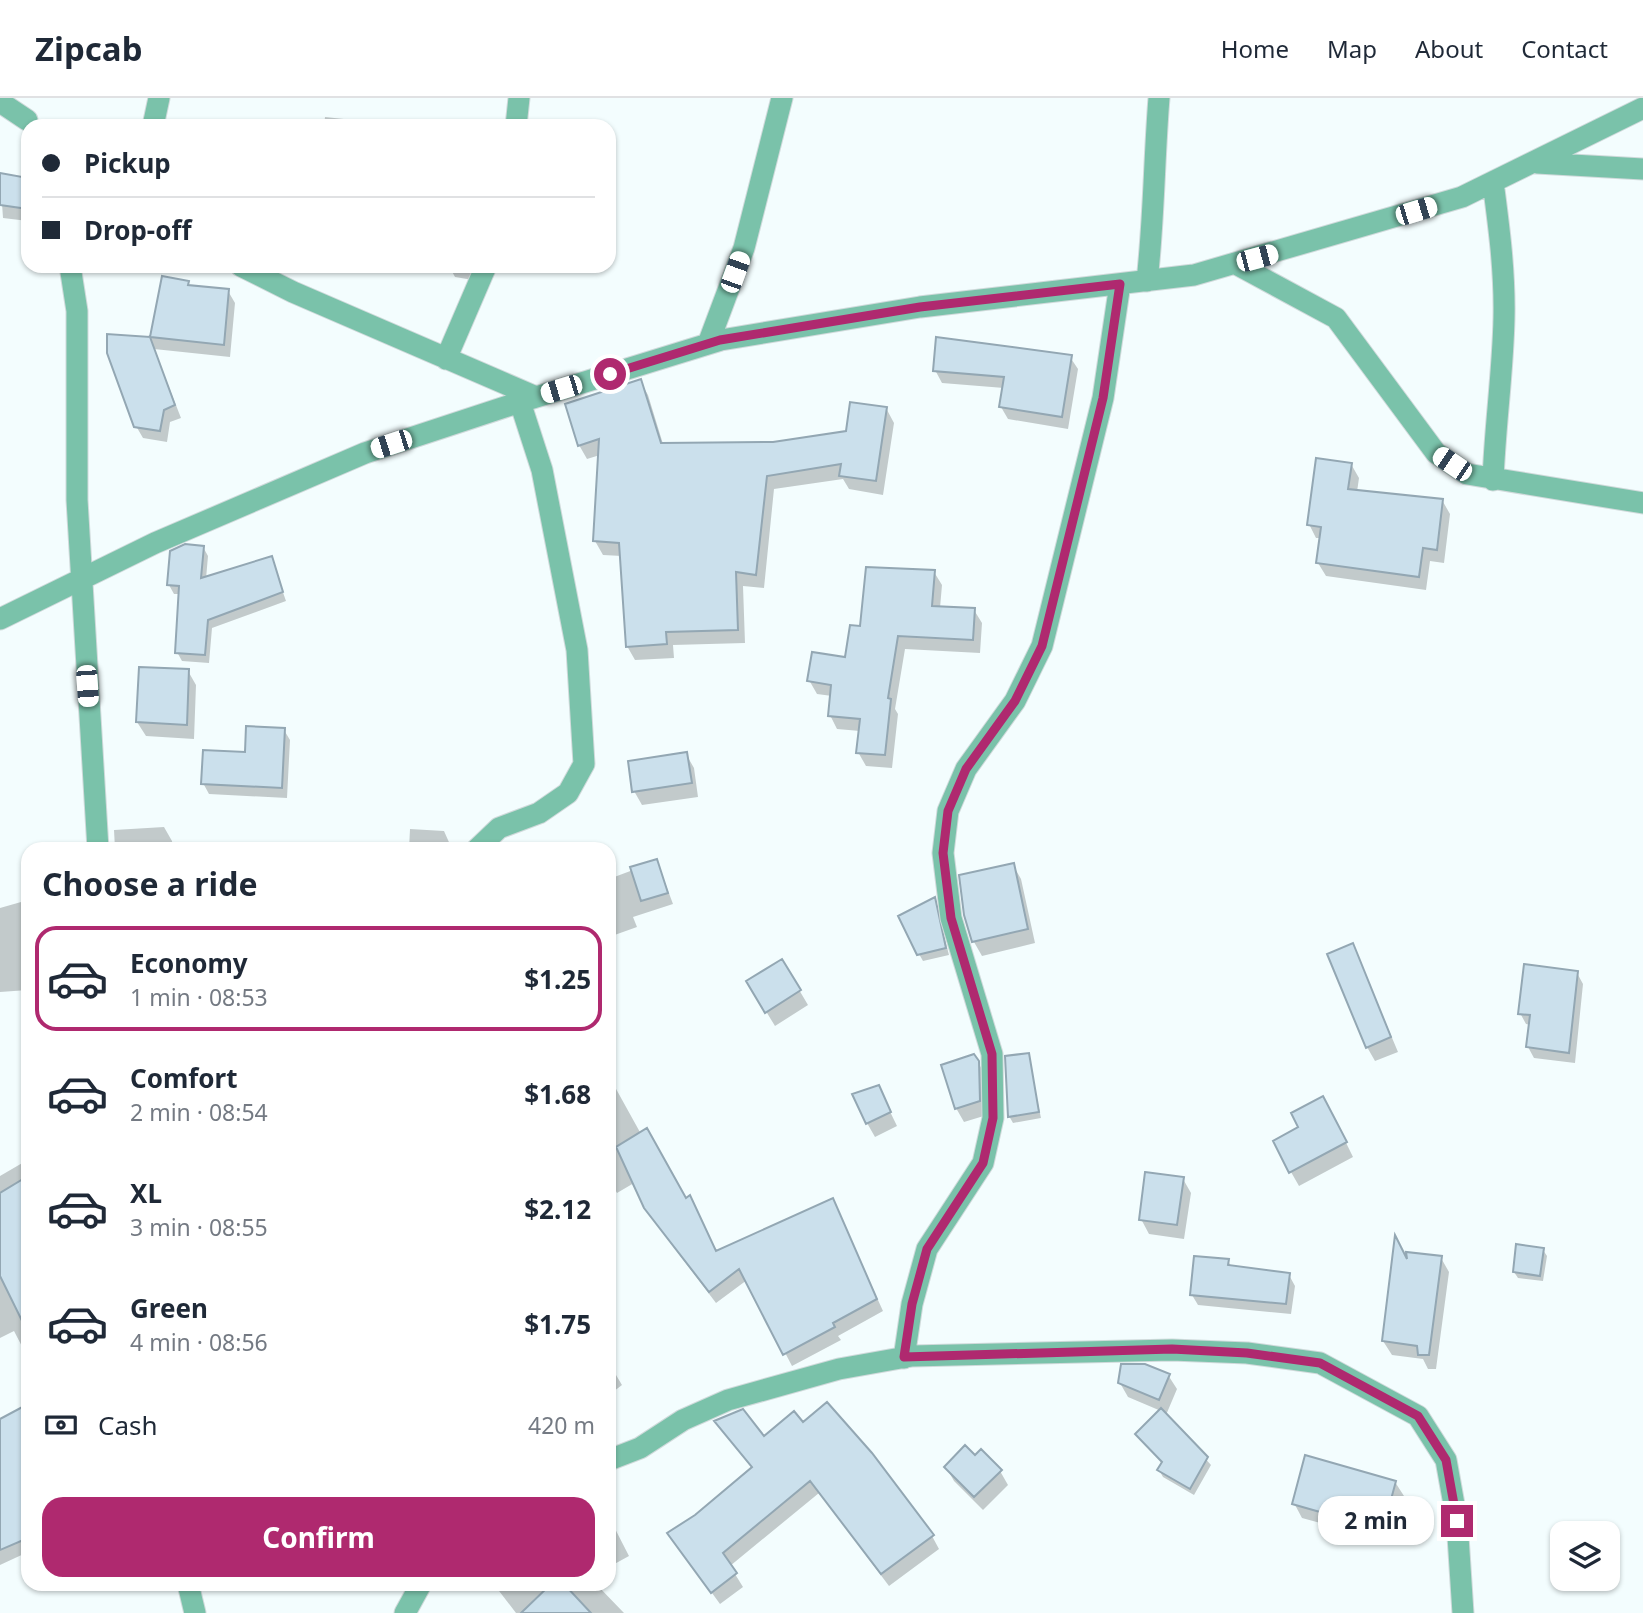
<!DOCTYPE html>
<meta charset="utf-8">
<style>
:root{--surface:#fff;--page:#f6f6f7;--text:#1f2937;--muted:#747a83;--line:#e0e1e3;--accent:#af296f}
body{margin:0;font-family:"Noto Sans",sans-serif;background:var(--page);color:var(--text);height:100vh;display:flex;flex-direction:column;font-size:26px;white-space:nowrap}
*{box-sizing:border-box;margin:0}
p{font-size:23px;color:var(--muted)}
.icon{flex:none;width:38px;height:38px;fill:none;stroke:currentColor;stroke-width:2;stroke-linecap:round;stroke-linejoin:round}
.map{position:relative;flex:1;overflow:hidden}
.sheet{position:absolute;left:21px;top:744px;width:595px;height:749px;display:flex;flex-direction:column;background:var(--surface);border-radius:21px;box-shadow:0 2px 5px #0004}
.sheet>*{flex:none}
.banner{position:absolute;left:21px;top:21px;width:595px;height:154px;border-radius:21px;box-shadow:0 2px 5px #0004;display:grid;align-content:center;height:154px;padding:0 21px;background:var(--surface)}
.controls{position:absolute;left:1550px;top:1423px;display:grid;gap:14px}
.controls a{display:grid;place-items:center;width:70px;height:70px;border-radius:14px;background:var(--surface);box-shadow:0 2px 5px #0004;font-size:35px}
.end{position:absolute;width:32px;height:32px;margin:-16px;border:9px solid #af296f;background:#fff;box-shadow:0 0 0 4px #fff}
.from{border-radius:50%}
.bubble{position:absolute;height:49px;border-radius:21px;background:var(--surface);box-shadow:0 2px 5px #0004;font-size:23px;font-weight:700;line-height:49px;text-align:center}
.car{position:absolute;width:21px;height:42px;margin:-21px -10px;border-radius:9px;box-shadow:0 0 5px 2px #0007;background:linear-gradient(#fff 24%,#345 0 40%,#fff 0 76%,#345 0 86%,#fff 0)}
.banner b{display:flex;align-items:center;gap:24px;height:66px;font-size:26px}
.banner b+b{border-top:2px solid var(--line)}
.banner i{width:18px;height:18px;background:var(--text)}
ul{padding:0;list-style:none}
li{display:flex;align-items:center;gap:21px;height:105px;margin:0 14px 10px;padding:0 7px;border:4px solid transparent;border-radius:21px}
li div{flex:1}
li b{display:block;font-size:26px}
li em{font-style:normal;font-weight:700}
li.on{border-color:var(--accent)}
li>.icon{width:63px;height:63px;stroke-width:1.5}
h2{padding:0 21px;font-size:32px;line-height:84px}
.pay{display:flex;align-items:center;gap:18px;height:77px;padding:0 21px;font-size:26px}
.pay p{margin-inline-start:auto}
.action{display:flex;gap:14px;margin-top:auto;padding:14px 21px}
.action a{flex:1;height:80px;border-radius:21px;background:var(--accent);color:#fff;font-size:28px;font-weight:700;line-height:80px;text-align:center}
header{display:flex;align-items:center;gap:42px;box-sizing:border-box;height:98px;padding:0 35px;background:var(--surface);border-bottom:2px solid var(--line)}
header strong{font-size:33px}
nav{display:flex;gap:38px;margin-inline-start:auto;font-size:24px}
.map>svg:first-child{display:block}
.shadow{fill:#0003}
.building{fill:#cbe0ec;stroke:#93a7b3;stroke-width:2}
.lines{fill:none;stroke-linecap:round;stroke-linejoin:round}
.street-casing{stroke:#d0dadb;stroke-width:23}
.street{stroke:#7ac2aa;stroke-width:21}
.route{stroke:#af296f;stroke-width:9}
</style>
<header>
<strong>Zipcab</strong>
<nav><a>Home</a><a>Map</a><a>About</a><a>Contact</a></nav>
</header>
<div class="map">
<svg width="1643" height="1515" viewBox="0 0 1643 1515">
<rect width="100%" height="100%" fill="#f3fdfe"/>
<path class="shadow" d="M325,19L372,24L374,28H324Z
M0,77L28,81V123L3,120Z
M449,168H485L479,183L455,179Z
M228,193L235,205L230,259L154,251L181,320L170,324L167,344L143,340L136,328L109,238L151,241L158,204Z
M1070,259L1078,271L1068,331L1008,321L1001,309L1004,290L942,285L935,272Z
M640,283L648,297L663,346H774L847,335L886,310L894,325L883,397L849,391L843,381L774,391L764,490L743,488L745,545L673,547L674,560L635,562L627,548L622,458L603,457L595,443L600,357L587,361L579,347Z
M1351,366L1359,380L1357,394L1442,402L1450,416L1444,465L1430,463L1426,492L1326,478L1318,465L1321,440H1316L1309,426Z
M203,449L208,458L206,481L271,460L286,503L212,530L209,565L182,563L177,554L181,496H174L169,487Z
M934,474L942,487L940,510L974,512L982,525L980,555L905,551L895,611L898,616L892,670L866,668L858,654L860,633L837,631L830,617L832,598L817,596L809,582L847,561L861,530Z
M188,573L196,587L194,641L146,638L137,624Z
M284,632L290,642L287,700L209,696L203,685Z
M686,656L694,670L698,699L642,707L634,693Z
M164,729L172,743L173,751H115L114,732Z
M410,731L444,733L452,751H409Z
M657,763L673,806L633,819L637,829L609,839V781Z
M1013,767L1021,781L1035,845L982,858L974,844Z
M28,802V892L0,894V810Z
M935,802L949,857L923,863L919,856Z
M1353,847L1398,954L1375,963L1367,949Z
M782,863L808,907L775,928L748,884Z
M1577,875L1583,886L1575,965L1534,960L1528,949L1531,927L1526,926L1520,915Z
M23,951H28V993Z
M1028,957L1041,1020L1013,1025L1009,1018Z
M978,964L986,979L987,1017L964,1024L956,1010Z
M610,980L641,1036L716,1154L833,1103L883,1213L838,1238L841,1242L792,1268L747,1182L716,1205L653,1122L634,1085L617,1095L609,1081Z
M878,989L897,1028L875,1039L867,1025Z
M1331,1014L1353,1059L1299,1088L1291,1074Z
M24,1064L28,1071V1260L14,1233L0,1240V1078Z
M1183,1081L1191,1095L1184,1141L1149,1136L1141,1121Z
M1543,1152L1547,1158L1543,1183L1518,1180L1514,1174Z
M1441,1160L1449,1174L1436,1271H1428L1423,1261L1392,1257L1383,1243L1409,1167Z
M1228,1163L1232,1170L1289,1177L1295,1188L1291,1216L1198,1207L1192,1197Z
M609,1275L616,1277L622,1287L609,1297Z
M1168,1277L1177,1291L1166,1317L1211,1367L1194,1397L1163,1379L1159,1372L1163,1365L1138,1336L1161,1313L1128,1299L1120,1285Z
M28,1308V1454L0,1467V1323Z
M716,1324L764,1340L803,1326L932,1438L939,1451L889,1488L819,1395L730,1468L743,1489L720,1506L669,1436L696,1419L753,1371Z
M975,1360L1000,1373L1008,1387L983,1412L954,1383L946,1369Z
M1395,1384L1404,1398L1394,1433L1338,1418L1335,1429L1302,1420L1294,1405Z
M609,1419L629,1458L609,1469Z
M499,1486H596L624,1515H516L496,1489Z"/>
<path class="building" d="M0,75L28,80V111L0,107Z
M162,178L189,183L188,187L229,191L224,247L150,239L175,307L164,312L160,333L134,329L107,255V236L150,239Z
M936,239L1072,257L1062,319L999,309L1004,279L933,273Z
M641,281L661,345L773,344L846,333L850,304L887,309L876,383L839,378L841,366L767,378L756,477L736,474L738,532L666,534L667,546L626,549L619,445L593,443L599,341L578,348L565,306Z
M1316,360L1352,365L1348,391L1443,401L1437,452L1423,450L1419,479L1316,465L1321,429L1307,427Z
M185,446L204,448L201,480L272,458L283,494L208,522L205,557L175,555L179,488L167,487L170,453Z
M866,469L935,472L932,508L975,510L973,542L898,538L888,600L891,601L885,657L856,655L860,621L828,618L831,587L807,583L812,554L845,559L850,527L860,528Z
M139,569L189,571L187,627L136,624Z
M246,628L285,630L282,690L201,686L203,652L245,654Z
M687,654L692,685L632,694L628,663Z
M657,761L668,795L641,803L630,769Z
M1014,765L1028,831L972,844L964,817L959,777Z
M935,799L946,850L917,857L898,818Z
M1353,845L1391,939L1366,950L1327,856Z
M782,861L801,892L765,915L746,883Z
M1524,866L1578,873L1569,955L1526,949L1530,917L1518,916Z
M1029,955L1039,1014L1008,1019L1005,958Z
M974,956L979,963L980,1003L955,1011L941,967Z
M879,987L891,1014L866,1026L852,996Z
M1323,998L1347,1044L1289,1075L1273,1043L1298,1029L1291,1015Z
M647,1030L686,1100L690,1097L716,1153L833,1100L877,1201L833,1225L835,1229L783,1257L739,1171L709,1194L644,1110L616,1049Z
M1145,1074L1184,1079L1177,1127L1139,1122Z
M28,1078V1235L0,1178V1095Z
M1395,1137L1407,1161L1406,1154L1442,1158L1429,1257H1418L1417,1248L1382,1243Z
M1516,1146L1544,1150L1540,1178L1513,1174Z
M1194,1158L1229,1161L1228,1167L1290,1175L1286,1206L1190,1197Z
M1121,1266H1145L1170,1276L1159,1302L1118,1285Z
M827,1304L872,1355L934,1437L881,1476L810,1383L723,1455L737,1475L711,1495L667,1435L695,1417L752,1369L714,1323L743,1311L764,1338L794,1313L803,1324Z
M28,1306V1440L0,1452V1321Z
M1161,1310L1208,1359L1190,1391L1157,1372L1162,1364L1135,1336Z
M965,1347L975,1357L981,1351L1002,1372L974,1399L944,1369Z
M1305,1357L1396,1383L1386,1420L1331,1405L1327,1416L1292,1406Z
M551,1486H564L591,1515H521Z"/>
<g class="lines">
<g class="street-casing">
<path id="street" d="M0,4L27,22
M153,28L159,0
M516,28L519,0
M1537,65L1643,71
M1236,166L1336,220L1436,355L1467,376L1643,405
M70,168L77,213V402L98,751
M241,168L293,194L536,299
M1147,183C1154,122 1154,61 1159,0
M708,246L744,150L782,0
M446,261L486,168
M1493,382C1495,328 1503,273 1504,220C1505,174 1499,129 1493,84
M0,521L155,445L365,355L520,304L721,242L920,209L1194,177L1462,99L1643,10
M477,751L499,730L539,715L568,695L584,666L577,552L542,372L520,304
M904,1260L912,1206L927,1151L983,1065L993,1020L992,956L951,820L943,755L948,713L966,671L1015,603L1042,548L1103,300L1120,186
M609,1362L640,1350L683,1322L728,1302L839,1271L912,1258L1172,1252L1247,1255L1320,1265L1418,1318L1446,1362L1457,1423L1463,1515
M188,1486L195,1515
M405,1515L421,1486"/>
</g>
<use href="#street" class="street"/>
</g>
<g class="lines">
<path class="route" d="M610,276L720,242L920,209L1120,186L1103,300L1042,548L1015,603L966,671L948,713L943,755L951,820L992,956L993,1020L983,1065L927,1151L912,1206L904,1259L1172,1251L1247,1255L1320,1265L1418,1318L1446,1362L1457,1423"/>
</g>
</svg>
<div class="controls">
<a><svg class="icon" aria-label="layers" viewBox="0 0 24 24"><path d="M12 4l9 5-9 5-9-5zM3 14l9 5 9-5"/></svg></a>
</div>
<i class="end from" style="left:610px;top:276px"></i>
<i class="end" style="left:1457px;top:1423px"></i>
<div class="bubble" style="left:1318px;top:1398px;width:116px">2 min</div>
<i class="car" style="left:1416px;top:113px;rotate:73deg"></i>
<i class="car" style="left:1257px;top:160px;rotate:75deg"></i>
<i class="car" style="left:735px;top:174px;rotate:20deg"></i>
<i class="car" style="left:561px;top:291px;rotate:253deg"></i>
<i class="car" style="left:391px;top:346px;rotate:252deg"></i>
<i class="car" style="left:1452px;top:366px;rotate:304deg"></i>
<i class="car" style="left:87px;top:588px;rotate:176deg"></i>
<div class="banner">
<b><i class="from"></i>Pickup</b>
<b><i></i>Drop-off</b>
</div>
<section class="sheet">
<h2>Choose a ride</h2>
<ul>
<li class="on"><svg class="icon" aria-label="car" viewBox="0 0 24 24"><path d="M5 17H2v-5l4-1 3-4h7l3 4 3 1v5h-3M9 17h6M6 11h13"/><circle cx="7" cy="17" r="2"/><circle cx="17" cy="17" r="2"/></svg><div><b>Economy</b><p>1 min · 08:53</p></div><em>$1.25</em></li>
<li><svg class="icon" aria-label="car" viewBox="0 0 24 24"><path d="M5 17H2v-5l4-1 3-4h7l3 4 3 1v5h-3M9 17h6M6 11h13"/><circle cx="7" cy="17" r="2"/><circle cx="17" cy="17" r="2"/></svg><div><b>Comfort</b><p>2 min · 08:54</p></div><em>$1.68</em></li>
<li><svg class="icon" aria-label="car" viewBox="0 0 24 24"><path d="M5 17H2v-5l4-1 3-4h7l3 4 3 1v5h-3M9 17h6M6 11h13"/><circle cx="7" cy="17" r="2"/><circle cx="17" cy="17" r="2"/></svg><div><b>XL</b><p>3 min · 08:55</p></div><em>$2.12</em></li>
<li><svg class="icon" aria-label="car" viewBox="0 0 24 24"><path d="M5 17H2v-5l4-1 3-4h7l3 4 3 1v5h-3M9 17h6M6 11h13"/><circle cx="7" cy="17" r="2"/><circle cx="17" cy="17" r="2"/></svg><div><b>Green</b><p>4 min · 08:56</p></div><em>$1.75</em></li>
</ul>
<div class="pay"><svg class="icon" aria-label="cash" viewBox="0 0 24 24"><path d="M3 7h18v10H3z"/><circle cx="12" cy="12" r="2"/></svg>Cash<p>420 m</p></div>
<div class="action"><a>Confirm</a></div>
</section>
</div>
